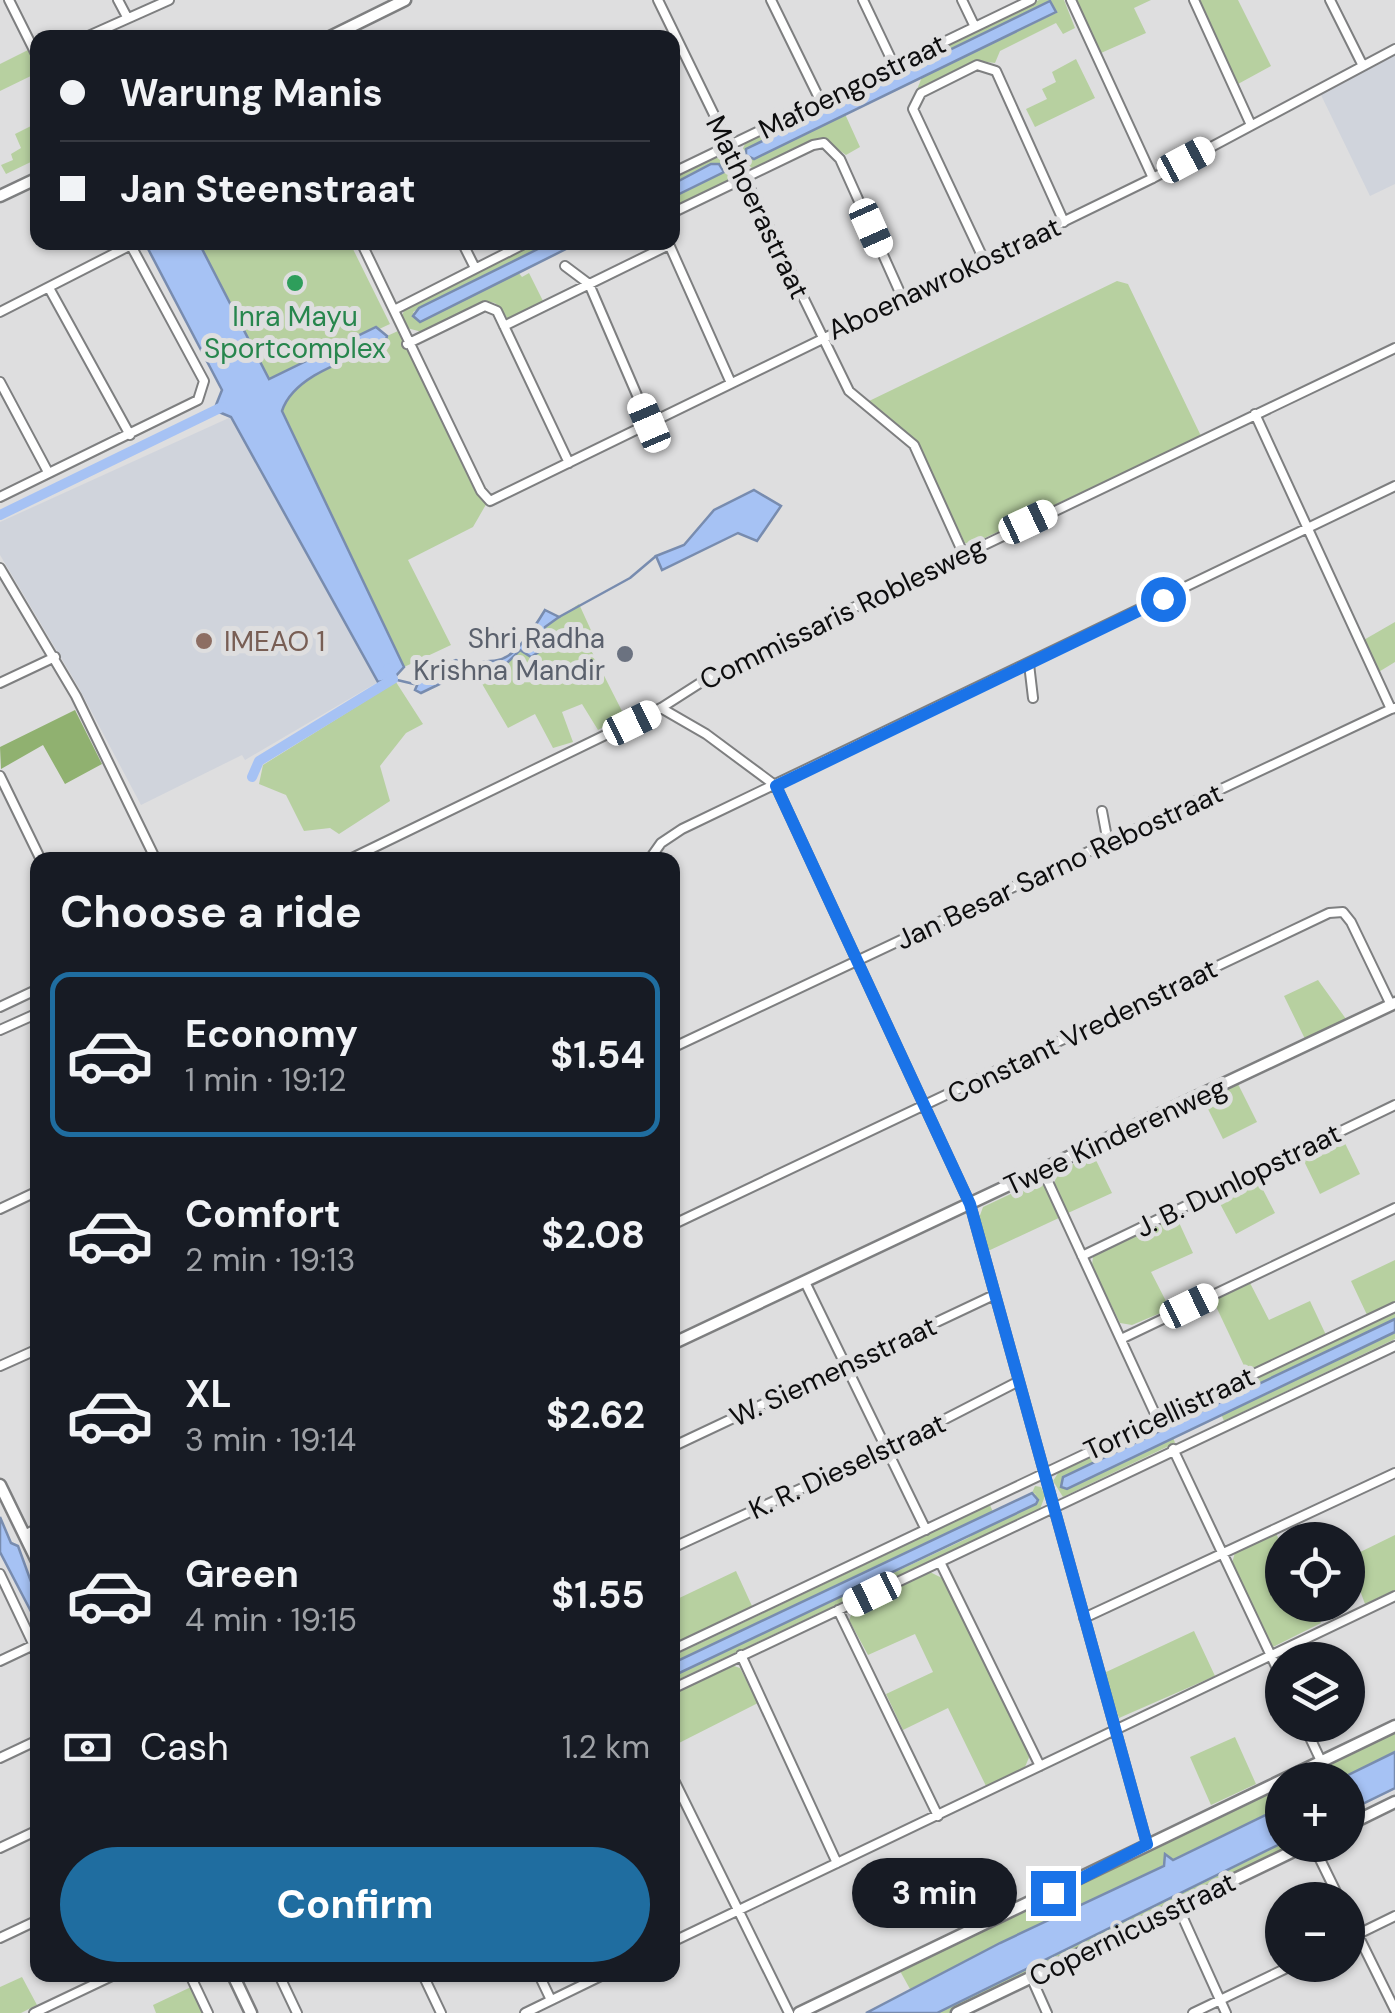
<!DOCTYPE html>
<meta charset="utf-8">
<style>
:root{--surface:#171b24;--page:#20242c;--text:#f1f3f6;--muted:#9ea1a6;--line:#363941;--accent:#1f6da0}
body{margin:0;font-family:"DM Sans",sans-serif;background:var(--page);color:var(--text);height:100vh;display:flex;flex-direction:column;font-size:38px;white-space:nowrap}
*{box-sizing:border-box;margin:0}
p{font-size:32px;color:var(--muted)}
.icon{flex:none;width:55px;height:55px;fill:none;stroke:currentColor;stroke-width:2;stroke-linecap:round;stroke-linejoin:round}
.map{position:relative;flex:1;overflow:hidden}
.drawer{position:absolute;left:30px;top:852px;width:650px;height:1130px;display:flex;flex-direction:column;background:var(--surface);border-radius:20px;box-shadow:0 2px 8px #0004}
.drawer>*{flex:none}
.banner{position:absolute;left:30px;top:30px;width:650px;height:220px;border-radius:20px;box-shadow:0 2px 8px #0004;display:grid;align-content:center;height:220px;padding:0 30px;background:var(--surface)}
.fabs{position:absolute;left:1265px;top:1522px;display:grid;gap:20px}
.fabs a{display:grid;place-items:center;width:100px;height:100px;border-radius:50%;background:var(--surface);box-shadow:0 2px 8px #0004;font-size:50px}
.end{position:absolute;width:45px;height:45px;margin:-22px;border:12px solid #1a73e8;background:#fff;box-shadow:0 0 0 5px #fff}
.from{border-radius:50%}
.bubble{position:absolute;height:70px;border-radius:35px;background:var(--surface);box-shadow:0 2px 8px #0004;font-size:32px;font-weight:700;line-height:70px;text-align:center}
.car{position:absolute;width:30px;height:60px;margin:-30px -15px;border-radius:12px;box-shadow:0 0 8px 2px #0007;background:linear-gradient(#fff 24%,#345 0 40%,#fff 0 76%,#345 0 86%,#fff 0)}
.banner b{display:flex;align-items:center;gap:35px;height:95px;font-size:38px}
.banner b+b{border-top:2px solid var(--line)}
.banner i{width:25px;height:25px;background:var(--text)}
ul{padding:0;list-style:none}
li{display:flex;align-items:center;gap:30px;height:165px;margin:0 20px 15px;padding:0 10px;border:5px solid transparent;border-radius:20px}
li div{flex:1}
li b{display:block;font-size:38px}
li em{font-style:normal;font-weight:700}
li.current{border-color:var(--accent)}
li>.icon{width:90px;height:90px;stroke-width:1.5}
h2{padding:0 30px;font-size:45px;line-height:120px}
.pay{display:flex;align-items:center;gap:25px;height:110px;padding:0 30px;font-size:38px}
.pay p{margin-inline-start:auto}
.action{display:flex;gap:20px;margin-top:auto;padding:20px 30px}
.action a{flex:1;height:115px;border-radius:60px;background:var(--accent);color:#fff;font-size:40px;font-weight:700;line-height:115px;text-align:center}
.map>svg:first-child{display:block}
.built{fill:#d0d4dc}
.green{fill:#b7d0a0}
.forest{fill:#90b170}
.water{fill:#a6c2f4;stroke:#788caf;stroke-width:2.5}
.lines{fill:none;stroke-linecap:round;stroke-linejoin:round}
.stream{stroke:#788caf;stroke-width:2.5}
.canal{stroke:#a6c2f4;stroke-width:10}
.minor-casing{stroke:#7e7f80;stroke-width:12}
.tertiary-casing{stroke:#7e7f80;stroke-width:15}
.minor{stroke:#fff;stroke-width:8}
.tertiary{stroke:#fff;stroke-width:10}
.route{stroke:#1a73e8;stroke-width:12}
.leisure-dot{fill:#2e9e5b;stroke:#dededf;stroke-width:4}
.education-dot{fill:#8d6e63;stroke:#dededf;stroke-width:4}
.worship-dot{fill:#6b7280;stroke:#dededf;stroke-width:4}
.labels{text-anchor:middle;stroke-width:10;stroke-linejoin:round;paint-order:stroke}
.street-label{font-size:28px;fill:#0d0d0e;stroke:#dededf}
.leisure-label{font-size:28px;fill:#27864d;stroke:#dededf}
.worship-label{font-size:28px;fill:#5b616d;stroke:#dededf;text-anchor:end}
.education-label{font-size:28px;fill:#785e54;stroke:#dededf;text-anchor:start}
</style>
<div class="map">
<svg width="1395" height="2013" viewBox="0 0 1395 2013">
<rect width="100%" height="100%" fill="#dededf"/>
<path class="built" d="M1395,53V184L1370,196L1320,93Z
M231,417L378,682L245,760L242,755L141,805L79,688L0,555V522Z"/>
<path class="green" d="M1039,0H1064L1075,28L1063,34L1056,23L1000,51L995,63L979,61L916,92L922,77L1056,13L1050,2L744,151L754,159L845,114L860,147L846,155L822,138L754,170L739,156L746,142Z
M1075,0H1151L1134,8L1146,33L1101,53Z
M1200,0H1238L1271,66L1238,84Z
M30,49L37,73L0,91V64Z
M1076,59L1095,98L1035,127L1026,109L1047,99L1042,89L1056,82L1052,72Z
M37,123V159L6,174L1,165L13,160L11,154L21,148L15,134Z
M718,156L731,161L736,176L673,209V197L724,172L711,164L673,184V177Z
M199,243H350L390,324L269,380Z
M536,243H550L413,312L420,322L518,272L522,277L529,273L544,303L508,319L495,303L485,301L422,332L407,328L401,317L406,307Z
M1117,281L1128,284L1201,436L972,544L965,543L914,439L867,402Z
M398,331L474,489L488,501L473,527L408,560L451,645L404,667L282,411C294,374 351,359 385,344L387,336Z
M579,604L595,639L590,648L624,715L598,730L582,704L562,712L573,742L553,748L535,714L508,728L478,677L481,664L505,665L545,627Z
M1395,622V662L1377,673L1362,641Z
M396,682L423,724L406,733L380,766L390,801L339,834L330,828L304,831L286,795L259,784L263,765Z
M1318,980L1346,1019L1305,1039L1284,996Z
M1238,1084L1257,1122L1223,1139L1204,1101Z
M1341,1135L1360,1174L1320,1194L1301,1155Z
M1093,1154L1112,1193L1068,1213L1055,1185V1173Z
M1257,1178L1275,1213L1236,1234L1217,1198Z
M1038,1181L1047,1188L1061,1217L988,1251L979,1218L983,1207Z
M1176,1216L1193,1253L1151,1272L1170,1309L1132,1325L1120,1323L1092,1266L1093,1256Z
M1395,1260V1304L1368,1317L1351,1281Z
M1250,1283L1269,1320L1310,1301L1326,1335L1247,1372L1213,1300Z
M1395,1313V1319L1063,1477L1061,1486L1067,1489L1173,1437L1175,1443L1063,1497L1053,1481L1060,1470Z
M1395,1332V1339L1224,1421L1221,1414Z
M1035,1486L1041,1487L1045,1496L1040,1509L673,1682V1676L968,1538L1036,1494L1032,1493Z
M990,1505L993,1512L673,1663V1656Z
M1275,1531L1282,1546V1605H1312L1321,1623L1271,1648L1232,1563L1236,1549Z
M1395,1535V1590L1365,1604L1348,1558Z
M736,1571L752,1606L679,1641L673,1627V1601Z
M930,1572L944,1579L1030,1755L1025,1767L986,1786L948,1708L903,1730L886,1694L933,1672L915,1634L868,1655L849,1620L854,1608Z
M1194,1631L1215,1676L1119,1718L1104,1673Z
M731,1665L740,1668L758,1703L673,1746L672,1692Z
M1395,1730V1751L1346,1777L1339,1771L1335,1773L1337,1780H1293Z
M1235,1737L1256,1784L1211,1805L1190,1757Z
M1282,1785V1807L910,1989L900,1971Z
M1282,1843L1294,1845L951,2013H937Z
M22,1977L37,2005L21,2013H0V1987Z
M191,1987L202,2013H156L153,2005Z"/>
<path class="forest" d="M75,710L102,764L65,784L43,745L1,769L0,747Z"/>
<path class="water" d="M1050,1L1056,12L754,159L746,155V149Z
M711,164H719L724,172L673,197V184Z
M145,243H199L269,379L376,327L387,336L385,344C352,359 294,374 282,411L404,667L393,679L378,682L231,417L214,410L222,390Z
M550,243H578L420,322L413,316L419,308Z
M754,490L781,506L757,541L738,533L662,570L656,556L684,545L714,510Z
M545,610L559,617L545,627L548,646L531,657L520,650L505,665L481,664L421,693L415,690L422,674L456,660L473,665C484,659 495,663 504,658C520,651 536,625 545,610Z
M1395,1319V1332L1067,1489L1061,1487L1063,1477Z
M1032,1493L1038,1500L1036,1504L673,1676V1663Z
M0,1517L11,1543L18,1546L37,1598V1623L0,1552Z
M1395,1752V1788L1348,1811V1780H1337L1335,1773L1340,1770L1346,1776Z
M1282,1807V1843L937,2013H866L1000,1943L1164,1866L1165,1854L1173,1860Z"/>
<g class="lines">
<path class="stream" d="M559,617L630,578L656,556
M393,679L414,684"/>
<path class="canal" d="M0,515L222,407
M252,777L259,761L393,679L388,668"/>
<g class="minor-casing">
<path id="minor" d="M9,0L38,58
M118,0L127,17
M658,0L849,391L914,445L963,553
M771,0L821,102
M863,0L894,65
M962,0L975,27
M1071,0L1153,178
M1194,0L1251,125
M1330,0L1363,66
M84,38L169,0
M672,173L1031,0
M672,213L813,145L824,143L840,159L902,297
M361,242L481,491L490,501L1153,178L1395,49
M462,242L475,268
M668,242L731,383
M984,260L913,109L921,93L977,65L996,71L1064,222
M565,266L589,284L649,423
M49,288L130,435
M394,310L528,242
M0,312L131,245
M504,326L669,245
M407,344L485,306L497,311L569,463
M0,382L48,472
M1255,414L1391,709L1395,708
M0,497L198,400L204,381L129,242
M0,568L76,696L156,860
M1029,664L1033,698
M0,683L55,657
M661,708L706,734L776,786L970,1204L1147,1844
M0,776L41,860
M1102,811L1108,843
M348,860L661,708L711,676L1395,348
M649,860L661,843L682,829L1395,486
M0,1007L38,989
M0,1030L38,1013
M672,1048L1391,709
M1043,1171L1157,1418
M0,1209L38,1191
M672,1225L1329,913L1343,912L1351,922L1391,1005
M1082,1256L1395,1105
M805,1282L926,1530
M1121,1339L1395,1208
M0,1366L38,1349
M672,1447L994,1295
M1173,1449L1282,1679
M24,1535L38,1528
M672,1548L887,1449L1019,1381
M940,1562L1040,1766
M0,1574L38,1654
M838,1610L938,1816
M1084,1618L1395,1473
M672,1650L1395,1307
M741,1655L837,1863
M0,1661L38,1643
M672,1689L1395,1346
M1304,1725L1321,1761
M0,1758L38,1740
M672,1776L789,2013
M1313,1845L1340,1900
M0,1848L38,1830
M1178,1907L1226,2013
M1348,1915L1395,2010
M0,1938L38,1920
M1348,1939L1395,1916
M672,1942L1395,1596
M190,1975L208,2013
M279,1975L297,2013
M423,1975L441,2013
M539,1975L551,2000
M1031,1977L1047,2013
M34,2013L114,1975
M525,2013L603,1975
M1193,2013L1293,1965"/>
</g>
<g class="tertiary-casing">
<path id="tertiary" d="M328,38L405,0
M0,196L38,178
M672,1344L1395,1003
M0,1485L38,1563
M1348,1825L1395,1802
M233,1975L251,2013
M799,2013L1395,1726
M957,2013L1306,1845"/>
</g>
<use href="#minor" class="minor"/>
<use href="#tertiary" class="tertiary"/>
</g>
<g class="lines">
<path class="route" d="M1053,1893L1147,1844L970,1204L776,786L1163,599"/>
</g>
<circle class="leisure-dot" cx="295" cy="283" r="10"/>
<circle class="education-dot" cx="204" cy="641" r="10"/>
<circle class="worship-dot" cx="625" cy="654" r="10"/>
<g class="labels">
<g class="street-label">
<text transform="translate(852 86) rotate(-26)" y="10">Mafoengostraat</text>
<text transform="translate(758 207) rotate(64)" y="10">Mathoerastraat</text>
<text transform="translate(944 278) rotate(-25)" y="10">Aboenawrokostraat</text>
<text transform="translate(842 613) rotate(-26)" y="10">Commissaris Roblesweg</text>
<text transform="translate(1059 866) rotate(-25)" y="10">Jan Besar Sarno Rebostraat</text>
<text transform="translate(1082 1031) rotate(-26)" y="10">Constant Vredenstraat</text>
<text transform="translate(1115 1136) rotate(-25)" y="10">Twee Kinderenweg</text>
<text transform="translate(1238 1180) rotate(-26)" y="10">J. B. Dunlopstraat</text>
<text transform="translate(833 1371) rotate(-25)" y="10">W. Siemensstraat</text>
<text transform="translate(1169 1413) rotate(-25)" y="10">Torricellistraat</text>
<text transform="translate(847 1466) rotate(-25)" y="10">K. R. Dieselstraat</text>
<text transform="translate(1132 1929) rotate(-26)" y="10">Copernicusstraat</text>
</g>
<g class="leisure-label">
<text x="295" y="326">Inra Mayu<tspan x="295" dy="32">Sportcomplex</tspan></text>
</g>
<g class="worship-label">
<text x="605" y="648">Shri Radha<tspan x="605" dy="32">Krishna Mandir</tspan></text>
</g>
<g class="education-label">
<text x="224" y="651">IMEAO 1</text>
</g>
</g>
</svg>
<div class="fabs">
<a><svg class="icon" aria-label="locate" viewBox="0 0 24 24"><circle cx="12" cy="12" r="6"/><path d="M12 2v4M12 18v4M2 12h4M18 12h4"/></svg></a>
<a><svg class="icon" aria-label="layers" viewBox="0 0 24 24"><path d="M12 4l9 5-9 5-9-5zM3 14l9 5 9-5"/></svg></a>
<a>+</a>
<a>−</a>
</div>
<i class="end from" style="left:1163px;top:599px"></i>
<i class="end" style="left:1053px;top:1893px"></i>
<div class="bubble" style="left:852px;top:1858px;width:165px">3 min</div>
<i class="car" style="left:1186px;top:160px;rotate:62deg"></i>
<i class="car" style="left:871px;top:228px;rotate:156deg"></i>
<i class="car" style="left:649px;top:423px;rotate:337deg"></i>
<i class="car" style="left:1028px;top:522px;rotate:65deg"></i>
<i class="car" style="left:632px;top:723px;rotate:64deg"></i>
<i class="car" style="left:1189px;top:1306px;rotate:64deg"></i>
<i class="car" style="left:872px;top:1594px;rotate:244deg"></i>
<div class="banner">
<b><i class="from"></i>Warung Manis</b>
<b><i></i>Jan Steenstraat</b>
</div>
<section class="drawer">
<h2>Choose a ride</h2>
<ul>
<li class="current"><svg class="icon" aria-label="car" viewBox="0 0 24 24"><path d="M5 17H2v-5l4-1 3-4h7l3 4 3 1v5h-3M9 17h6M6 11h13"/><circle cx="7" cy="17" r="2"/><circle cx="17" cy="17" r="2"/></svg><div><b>Economy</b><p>1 min · 19:12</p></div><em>$1.54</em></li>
<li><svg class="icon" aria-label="car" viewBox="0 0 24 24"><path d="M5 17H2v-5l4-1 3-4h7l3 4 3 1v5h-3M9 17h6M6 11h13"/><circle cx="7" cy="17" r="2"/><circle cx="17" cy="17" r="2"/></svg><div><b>Comfort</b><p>2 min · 19:13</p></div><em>$2.08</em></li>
<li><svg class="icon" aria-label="car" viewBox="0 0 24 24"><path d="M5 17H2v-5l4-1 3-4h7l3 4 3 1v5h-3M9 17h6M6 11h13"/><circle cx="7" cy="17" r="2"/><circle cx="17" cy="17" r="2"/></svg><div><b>XL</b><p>3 min · 19:14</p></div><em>$2.62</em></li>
<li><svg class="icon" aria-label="car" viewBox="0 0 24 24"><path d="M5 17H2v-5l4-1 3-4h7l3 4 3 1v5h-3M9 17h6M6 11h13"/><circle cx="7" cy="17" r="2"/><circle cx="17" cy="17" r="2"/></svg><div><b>Green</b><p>4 min · 19:15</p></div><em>$1.55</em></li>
</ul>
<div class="pay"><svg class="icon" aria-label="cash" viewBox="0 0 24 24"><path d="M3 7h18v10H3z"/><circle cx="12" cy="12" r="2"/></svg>Cash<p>1.2 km</p></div>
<div class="action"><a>Confirm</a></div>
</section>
</div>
